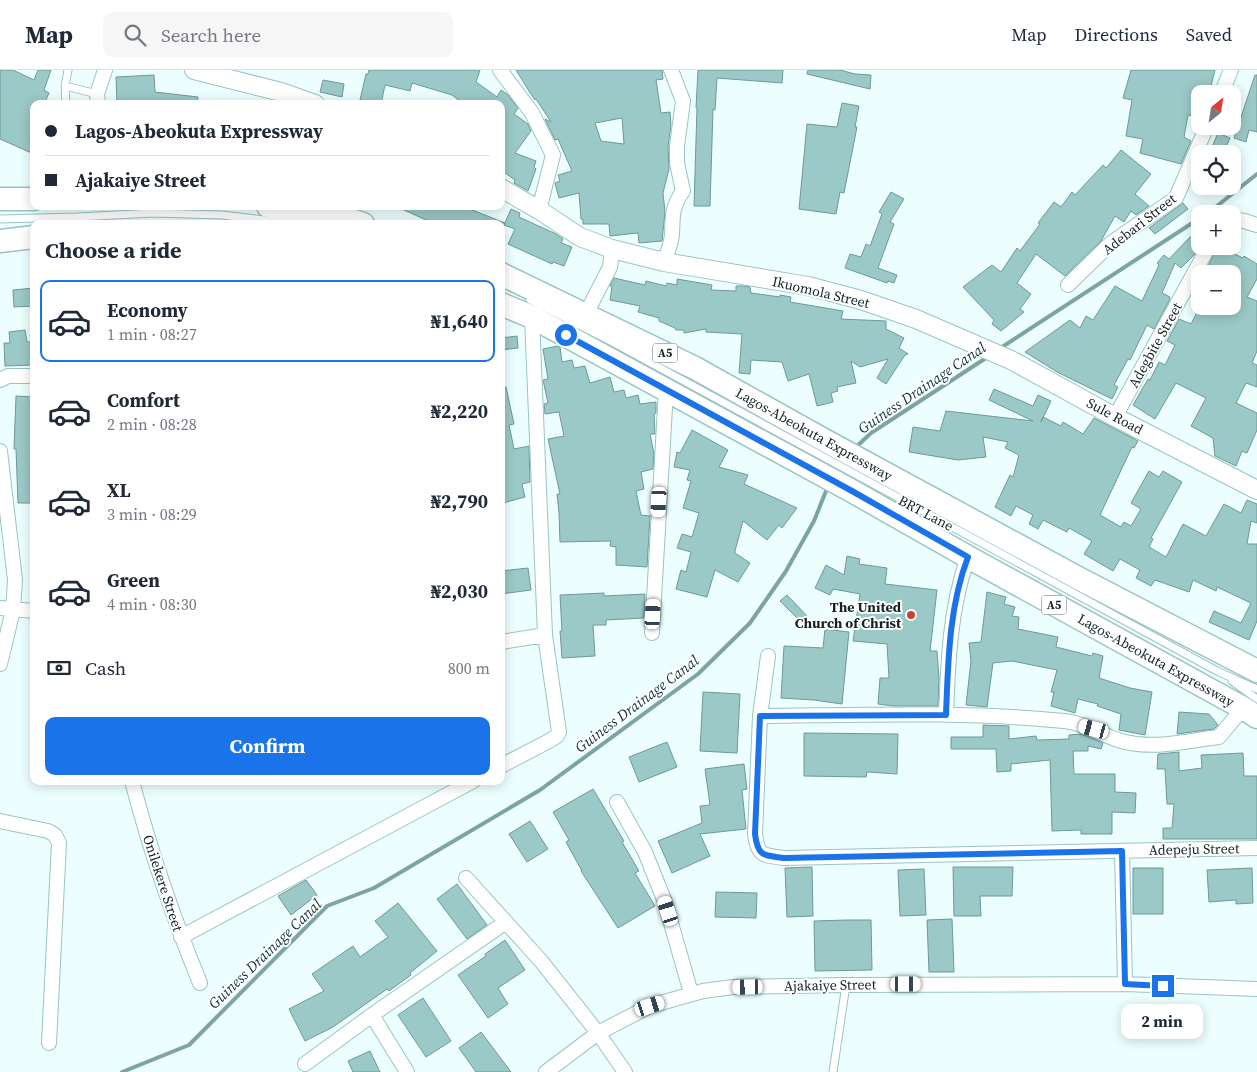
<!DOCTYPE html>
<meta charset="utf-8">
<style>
:root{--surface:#fff;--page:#f6f6f7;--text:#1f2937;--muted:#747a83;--line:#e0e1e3;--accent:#1a73e8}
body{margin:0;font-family:"Source Serif 4",serif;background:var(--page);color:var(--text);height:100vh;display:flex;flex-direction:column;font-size:19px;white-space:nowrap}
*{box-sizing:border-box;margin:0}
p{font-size:16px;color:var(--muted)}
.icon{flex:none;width:28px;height:28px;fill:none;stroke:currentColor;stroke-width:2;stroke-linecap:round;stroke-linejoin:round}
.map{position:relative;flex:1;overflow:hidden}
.details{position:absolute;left:30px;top:150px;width:475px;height:565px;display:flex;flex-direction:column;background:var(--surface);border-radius:10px;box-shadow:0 2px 12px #0003}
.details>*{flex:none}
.hud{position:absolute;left:30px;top:30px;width:475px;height:110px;border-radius:10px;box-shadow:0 2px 12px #0003;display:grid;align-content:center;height:110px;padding:0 15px;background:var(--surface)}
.needle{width:32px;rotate:30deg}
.controls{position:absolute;left:1191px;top:15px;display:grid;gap:10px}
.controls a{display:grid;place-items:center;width:50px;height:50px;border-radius:10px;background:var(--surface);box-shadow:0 2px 12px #0003;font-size:25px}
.end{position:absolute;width:22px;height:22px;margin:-11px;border:6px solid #1a73e8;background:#fff;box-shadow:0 0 0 2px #fff}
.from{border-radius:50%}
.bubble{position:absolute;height:35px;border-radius:10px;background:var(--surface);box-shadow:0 2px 12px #0003;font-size:16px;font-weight:700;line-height:35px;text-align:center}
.car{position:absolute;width:15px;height:30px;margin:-15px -8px;border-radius:6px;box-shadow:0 0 4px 1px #0007;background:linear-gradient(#fff 24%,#345 0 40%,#fff 0 76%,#345 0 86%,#fff 0)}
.hud b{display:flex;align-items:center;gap:18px;height:48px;font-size:19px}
.hud b+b{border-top:1px solid var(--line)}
.hud i{width:12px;height:12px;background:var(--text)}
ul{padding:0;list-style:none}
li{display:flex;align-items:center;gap:15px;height:82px;margin:0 10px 8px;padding:0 5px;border:2px solid transparent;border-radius:10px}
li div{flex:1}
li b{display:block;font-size:19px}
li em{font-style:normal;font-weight:700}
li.active{border-color:var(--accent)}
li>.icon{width:45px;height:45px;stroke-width:1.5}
h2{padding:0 15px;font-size:22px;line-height:60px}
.pay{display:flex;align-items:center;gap:12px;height:55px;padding:0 15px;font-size:19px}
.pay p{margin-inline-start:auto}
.primary-button{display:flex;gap:10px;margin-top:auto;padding:10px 15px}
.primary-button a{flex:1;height:58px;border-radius:10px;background:var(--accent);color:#fff;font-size:20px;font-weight:700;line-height:58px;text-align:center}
header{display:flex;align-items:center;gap:30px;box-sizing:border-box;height:70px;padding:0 25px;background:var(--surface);border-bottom:1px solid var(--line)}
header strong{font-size:24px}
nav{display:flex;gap:28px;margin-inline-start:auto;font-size:18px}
.search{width:350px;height:45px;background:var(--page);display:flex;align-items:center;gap:12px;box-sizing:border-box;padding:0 18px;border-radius:10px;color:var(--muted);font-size:19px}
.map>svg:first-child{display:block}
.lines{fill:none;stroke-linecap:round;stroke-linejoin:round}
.stream{stroke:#7da4a3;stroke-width:4}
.building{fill:#9bc9c7;stroke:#6d9998;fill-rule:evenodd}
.service-casing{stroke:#98c5c4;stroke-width:9}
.minor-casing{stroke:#98c5c4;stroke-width:16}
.tertiary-casing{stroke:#98c5c4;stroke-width:20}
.trunk-casing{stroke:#98c5c4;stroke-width:25}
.service{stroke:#fff;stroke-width:7}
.minor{stroke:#fff;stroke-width:14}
.tertiary{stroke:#fff;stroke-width:18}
.trunk{stroke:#fff;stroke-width:22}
.route{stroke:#1a73e8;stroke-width:6}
.poi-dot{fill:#ce4134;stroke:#fff;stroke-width:2}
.labels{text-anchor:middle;stroke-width:4;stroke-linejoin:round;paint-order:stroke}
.shield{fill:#fff;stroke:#596666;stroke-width:1}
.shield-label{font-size:12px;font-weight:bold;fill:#122424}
.street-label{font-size:14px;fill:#122424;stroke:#fff}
.poi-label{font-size:14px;font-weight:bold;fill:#122424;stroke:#fff;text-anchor:end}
.water-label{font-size:15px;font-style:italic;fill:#0f3636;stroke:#fff}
</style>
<header>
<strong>Map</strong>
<div class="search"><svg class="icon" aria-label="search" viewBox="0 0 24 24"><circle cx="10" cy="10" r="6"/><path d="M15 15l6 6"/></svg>Search here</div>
<nav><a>Map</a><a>Directions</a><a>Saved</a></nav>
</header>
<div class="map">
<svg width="1257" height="1002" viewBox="0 0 1257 1002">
<rect width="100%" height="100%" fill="#ecfffe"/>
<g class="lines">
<path class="stream" d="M1207,144L1257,104
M999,279L1200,148
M855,378L871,363L989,286
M122,1002L189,975L327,836L374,818L540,720L698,604L750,553L786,501L814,451L828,416"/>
</g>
<path class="building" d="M0,0H13L34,10L38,0H51L44,20L49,23L44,34H34V84L0,69Z
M369,0H480L476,12L497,27L501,20L507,24L518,38L514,44L528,54L531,61L515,83L536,91L534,97L536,99L528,121L514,113L515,110L501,100V34H464L452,25L412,13L410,21L385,15L381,34L360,30L366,4H368Z
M516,0H662L663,9L656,10L661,43L670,42L671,55L668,76L669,99L663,123L665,142L662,171L639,173L638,163L610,166L609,154H583V149H581L579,123L559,128L555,113L560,111L558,105L572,101L558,69L555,70L545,49L551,52L536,29L535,30L529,21ZM622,48L624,74L601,71L595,53Z
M698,0H783L782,13L717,8L715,40L713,39L710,136H694L697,38H696Z
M808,0H840L855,4L871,5L870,19L807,4Z
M1131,0H1215L1209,24H1200V48L1188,45L1184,67L1191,71L1181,94L1140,83L1143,69L1126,66L1132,30L1123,28Z
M154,5L155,22L198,27L197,34H117L116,7Z
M1255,5H1257V62L1249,60L1246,72L1234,68Z
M323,10L344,14L342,27L320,22Z
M842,33L859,36L855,57H857L844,123L840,122L836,144L799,139L807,54L837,57Z
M1218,63L1230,68L1223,84H1209Z
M1121,80L1151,104L1135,124L1149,136L1136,145L1131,141L1124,152L1115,146L1101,171L1065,206L1036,184L1017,213L1031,224L1020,239L1024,242L1001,261L992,254L994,250L963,217L992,195L1001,202L1017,178L1020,181L1040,154L1038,153L1054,132L1061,137L1072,122L1075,125L1103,95L1106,98Z
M891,122L904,129L890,152L894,154L878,198L897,205L894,213L888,211L887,213L845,198L850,184L861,187L866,174L870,176L882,144L879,142Z
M1183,133L1188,139L1155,164L1149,158Z
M395,136H462L505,153L441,154L434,151L433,153Z
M511,139L520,143L519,147L556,164L563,169L561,173L572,177L564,196L553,192L552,194L508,174L515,159L504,155Z
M1193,164L1200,170V174L1194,185L1181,198L1175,193L1162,223L1170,227L1169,231L1154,259L1147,255L1130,290L1128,289L1114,315L1118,317L1112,329L1057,302L1025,282L1070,250L1080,258L1086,246L1093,250L1115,216L1142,231L1159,195L1157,193L1164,185L1169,189Z
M1218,176L1243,188L1244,186L1257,194V209L1247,227L1257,231V281L1252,293L1257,295V317L1246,313L1236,333L1257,343V360L1247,383L1242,381L1236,396L1215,386L1213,368L1191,356L1206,328L1176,313L1155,349L1133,335L1148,309L1150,310L1159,292L1165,295L1175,275L1167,271L1179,249L1191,254L1200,236H1241L1232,232V204H1204Z
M614,208L645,215L646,211L666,216L667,213L677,215V209L712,215L711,220L736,221V216H744L750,217L751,223L780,227V225L791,227L790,232L843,241L841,249L886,251V259L904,268L899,278L908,284L905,285L886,314L877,308L888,289L860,297L851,291L856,313L837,317L838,321L831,323L833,332L817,336L809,304L788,311L782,292L751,290L750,304L739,303L742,264L706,262V259L684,263V260H676L675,258L659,251V248L638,242L640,236L610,230L612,217L610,216Z
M34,218V236L14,237L13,220Z
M25,260L27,272H34V295L5,296L4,273H10L9,262Z
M517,266L518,278L501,280V268Z
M558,276L560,277L562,292L572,290L574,298L585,296L590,313L610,307L614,322L624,320L626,328L638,325L640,334L656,332V343L654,344L655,364H650L654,384L653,399L641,402L644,419L636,421L641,445L650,446L647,497L616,495V477L610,476L611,471L560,472L559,442L557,424H560L548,369L564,366L559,342L545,344L544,334L548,333L543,310L548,309L543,279Z
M506,317L514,354L509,355L514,379L529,376L530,412L522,414L525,427L503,433L501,428V318Z
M994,319L1033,336L1038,325L1051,331L1041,352L1043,347L1061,356L1063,352L1083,364L1094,348L1138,371L1134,378L1132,377L1100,445L1121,457L1124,452L1131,456L1141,439L1131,433L1149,401L1159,407L1163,401L1182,412L1151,468L1153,469L1149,477L1166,487L1183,454L1206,466L1224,434L1241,443L1247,430L1257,434V453L1251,451L1247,474H1257V551L1249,570L1209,552L1214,541L1241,553L1251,533L1217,517L1216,521L1193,510L1189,522L1155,510L1151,516L1136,508L1140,500L1120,489L1113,501L1084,484L1092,471L1069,458L1067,462L1043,450L1038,459L1029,454L1033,445L1016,436L1011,446L995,437L1010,405L1013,407L1019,385L1005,378L1008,372L983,367L986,387L958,390L909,382L913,357L940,361L946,341L1033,351L989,330Z
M16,326L34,327V433H18L16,379H14Z
M692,360L728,380L719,397L748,405L744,414L797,438L782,458L779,455L767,470L743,451L735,481V483L750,493L738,512L715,500L707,527L676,519L681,500L686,502L691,482L677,478L682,464L692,467L699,443L683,438L691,411L687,410L690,400L674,397L677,382L680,383Z
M847,486L860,489L859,494L887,498L885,514L937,520L930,581H937L939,608L938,636H894L878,634L880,608H889L887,574L853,571L860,524L833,519L830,525L815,518L826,495L844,505Z
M528,498L531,520L501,524V501Z
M987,522L1006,527L1004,534L1015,537L1012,546L1019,547L1018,559L1058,567L1056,577L1092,586L1093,583L1103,586L1099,608L1130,618L1152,622L1145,665L1119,660L1121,644L1097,636L1098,634L1078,629L1075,643L1051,636L1054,622H1051L1057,600L1012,591L993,593L987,637L966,635L971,591L969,573L981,572Z
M604,523V526L645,524L644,548L606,550V555H593L595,586L562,588L560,561H562L560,525Z
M787,525L809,548L803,554L780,531Z
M825,559L849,562L842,634L814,630L781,628L784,576L823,578Z
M703,622L740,624L737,683L700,681Z
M1179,642L1209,644L1218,655L1214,659L1177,664Z
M983,655L1009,656V669L1036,666L1037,670L1069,669V665L1082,664L1103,673L1101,679L1088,676V681H1073L1074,704H1115V722L1136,723L1135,743L1112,742V764H1081V760L1052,761L1050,690L1011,694V701L997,702L996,679H951V667H983Z
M804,663L898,664L897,704L867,702L866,707L804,706Z
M667,672L677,697L639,712L629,687Z
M1179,682V701L1202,698L1201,685L1243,683L1244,706H1257V769H1163V758H1172L1174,734H1167L1165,699H1157L1158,684Z
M744,694L747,719L742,720L746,759L700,764L710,786L672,803L658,771L702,753L700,736L710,735L705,699Z
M593,719L624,771L622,772L639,801L635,803L655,836L618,858L581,801H582L566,772L569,770L553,742Z
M530,751L548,779L527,792L509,764Z
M812,797L813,846L787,847L785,798Z
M953,797H1013L1012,826H980L981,846H954Z
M1133,798H1163V844H1133Z
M1252,798L1253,833L1236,834V830L1209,832L1207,800Z
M924,799L926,845L900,846L898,800Z
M306,810L317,825L291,845L278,826Z
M457,814L487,855L467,869L437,829Z
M716,822L757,823L756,848L715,847Z
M398,833L437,881L410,903L411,905L389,921L387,919L333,957L305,971L289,939L324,921L312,904L353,876L360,887L388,867L375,851Z
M952,849L954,902H929L927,850Z
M847,850H871L872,900L815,901L814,851Z
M505,870L525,900L498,918L508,934L488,948L458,905L486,886L485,884Z
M423,928L451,971L426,987L398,945Z
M481,962L511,1002H476L459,978Z
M370,981L380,1002H353L348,991Z"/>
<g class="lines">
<g class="service-casing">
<path id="service" d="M65,16L97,24
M66,34L65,16L68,0
M0,149L77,147L153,143L222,145L299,154
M530,230L616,274L1217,601L1257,619
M1232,611L1257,629
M833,1002L846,915"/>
</g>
<g class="minor-casing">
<path id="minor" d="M500,0L532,43L553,85L539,140
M1221,24L1231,0
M98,34L97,24L105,0
M1232,149L1244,151L1257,155
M664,192C667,184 671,174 672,165C673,146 671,138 683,121L677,93V76L683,31L671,0
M1068,215L1111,173L1176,128L1207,56
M586,244L610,197L612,179
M0,310L8,306H34
M1115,347L1209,176
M0,381L15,510L13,540L0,594
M0,538L34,541
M652,563L666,320
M501,572L545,565
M768,586L760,646L755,764C758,787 763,785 784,788L1257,778
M946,645C948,592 950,537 968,487
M760,646C861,645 963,641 1064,651C1085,653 1101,665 1121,671C1154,680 1186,671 1219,667L1243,638
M501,696L549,671L557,666L559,662L545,565L532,247
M132,711C150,780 173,847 200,913
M617,732L645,782L665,832L691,923
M0,751L48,761L55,765L59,773L49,973
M1122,781L1125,914
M466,808L541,891L598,963L625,1002
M181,867L473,711
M372,945L407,1002
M305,994L372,945L506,852
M546,1002L598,963L650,936L703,921L733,917L846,915L1125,914L1257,919"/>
</g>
<g class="tertiary-casing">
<path id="tertiary" d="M194,0L281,22L315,34
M501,118L539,140L580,167L612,179L664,192L808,216L861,230L916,249L1011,290L1115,347L1257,420"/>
</g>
<g class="trunk-casing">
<path id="trunk" d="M0,129H34
M268,136L348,149L363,154
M0,171L34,167
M501,204L695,298L824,370L1078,508L1257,601
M501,234L532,247L852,421L968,487L1243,638L1257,647"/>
</g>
<use href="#service" class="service"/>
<use href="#minor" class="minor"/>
<use href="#tertiary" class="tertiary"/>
<use href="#trunk" class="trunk"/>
</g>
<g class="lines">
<path class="route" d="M566,265L852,421L968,487C949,536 948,593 946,645L760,646L755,764C758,787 763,785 784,788L1122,781L1125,914L1163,916"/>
</g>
<circle class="poi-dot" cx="911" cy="545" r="5"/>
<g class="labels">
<g class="shield">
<rect x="652.5" y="273.5" width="25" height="19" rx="4"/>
<rect x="1041.5" y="525.5" width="25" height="19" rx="4"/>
</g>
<g class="shield-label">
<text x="665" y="287">A5</text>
<text x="1054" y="539">A5</text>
</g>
<g class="street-label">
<text transform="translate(1139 154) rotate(-38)" y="5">Adebari Street</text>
<text transform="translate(821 222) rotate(13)" y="5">Ikuomola Street</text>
<text transform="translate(1155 275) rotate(-61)" y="5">Adegbite Street</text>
<text transform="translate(1115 346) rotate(28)" y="5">Sule Road</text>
<text transform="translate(814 364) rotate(29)" y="5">Lagos-Abeokuta Expressway</text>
<text transform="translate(926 443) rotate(28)" y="5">BRT Lane</text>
<text transform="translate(1156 590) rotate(29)" y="5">Lagos-Abeokuta Expressway</text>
<text transform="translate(1194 779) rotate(-1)" y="5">Adepeju Street</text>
<text transform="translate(163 813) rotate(72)" y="5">Onilekere Street</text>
<text transform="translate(830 915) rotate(-1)" y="5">Ajakaiye Street</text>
</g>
<g class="poi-label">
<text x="901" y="542">The United<tspan x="901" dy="16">Church of Christ</tspan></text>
</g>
<g class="water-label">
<text transform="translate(922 318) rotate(-34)" y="5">Guiness Drainage Canal</text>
<text transform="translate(637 634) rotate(-37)" y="5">Guiness Drainage Canal</text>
<text transform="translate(265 884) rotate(-44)" y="5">Guiness Drainage Canal</text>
</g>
</g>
</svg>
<div class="controls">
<a><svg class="needle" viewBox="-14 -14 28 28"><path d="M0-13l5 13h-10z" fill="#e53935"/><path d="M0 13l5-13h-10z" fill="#747a83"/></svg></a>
<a><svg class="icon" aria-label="locate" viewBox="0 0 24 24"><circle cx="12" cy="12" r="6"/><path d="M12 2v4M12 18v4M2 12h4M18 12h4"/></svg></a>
<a>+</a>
<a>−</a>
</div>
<i class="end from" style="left:566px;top:265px"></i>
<i class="end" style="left:1163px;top:916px"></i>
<div class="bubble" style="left:1121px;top:934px;width:82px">2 min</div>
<i class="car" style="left:659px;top:432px;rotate:183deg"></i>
<i class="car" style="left:653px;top:544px;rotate:3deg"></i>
<i class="car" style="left:1094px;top:659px;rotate:285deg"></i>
<i class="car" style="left:668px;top:841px;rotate:342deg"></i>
<i class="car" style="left:906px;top:914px;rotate:90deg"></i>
<i class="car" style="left:748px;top:917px;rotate:269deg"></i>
<i class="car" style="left:650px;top:936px;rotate:72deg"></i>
<div class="hud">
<b><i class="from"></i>Lagos-Abeokuta Expressway</b>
<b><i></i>Ajakaiye Street</b>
</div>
<section class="details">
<h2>Choose a ride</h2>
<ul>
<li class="active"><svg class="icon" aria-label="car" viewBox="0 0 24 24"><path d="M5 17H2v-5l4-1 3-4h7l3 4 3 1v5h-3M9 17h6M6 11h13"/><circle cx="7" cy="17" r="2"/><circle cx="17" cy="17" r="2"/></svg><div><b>Economy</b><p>1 min · 08:27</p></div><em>₦1,640</em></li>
<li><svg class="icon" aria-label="car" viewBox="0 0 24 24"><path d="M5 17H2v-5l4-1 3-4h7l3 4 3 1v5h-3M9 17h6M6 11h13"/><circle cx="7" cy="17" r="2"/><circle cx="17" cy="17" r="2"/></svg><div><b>Comfort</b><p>2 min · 08:28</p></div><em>₦2,220</em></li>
<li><svg class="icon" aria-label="car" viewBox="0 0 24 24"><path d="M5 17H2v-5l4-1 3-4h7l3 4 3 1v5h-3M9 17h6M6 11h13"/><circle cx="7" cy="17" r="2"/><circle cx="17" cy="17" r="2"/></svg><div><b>XL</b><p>3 min · 08:29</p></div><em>₦2,790</em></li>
<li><svg class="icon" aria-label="car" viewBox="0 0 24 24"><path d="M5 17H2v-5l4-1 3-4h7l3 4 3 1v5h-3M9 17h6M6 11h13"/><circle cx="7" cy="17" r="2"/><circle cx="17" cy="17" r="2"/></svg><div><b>Green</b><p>4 min · 08:30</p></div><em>₦2,030</em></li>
</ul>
<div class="pay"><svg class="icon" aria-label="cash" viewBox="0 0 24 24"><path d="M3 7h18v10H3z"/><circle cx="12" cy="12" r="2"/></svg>Cash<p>800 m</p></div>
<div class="primary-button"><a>Confirm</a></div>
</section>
</div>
